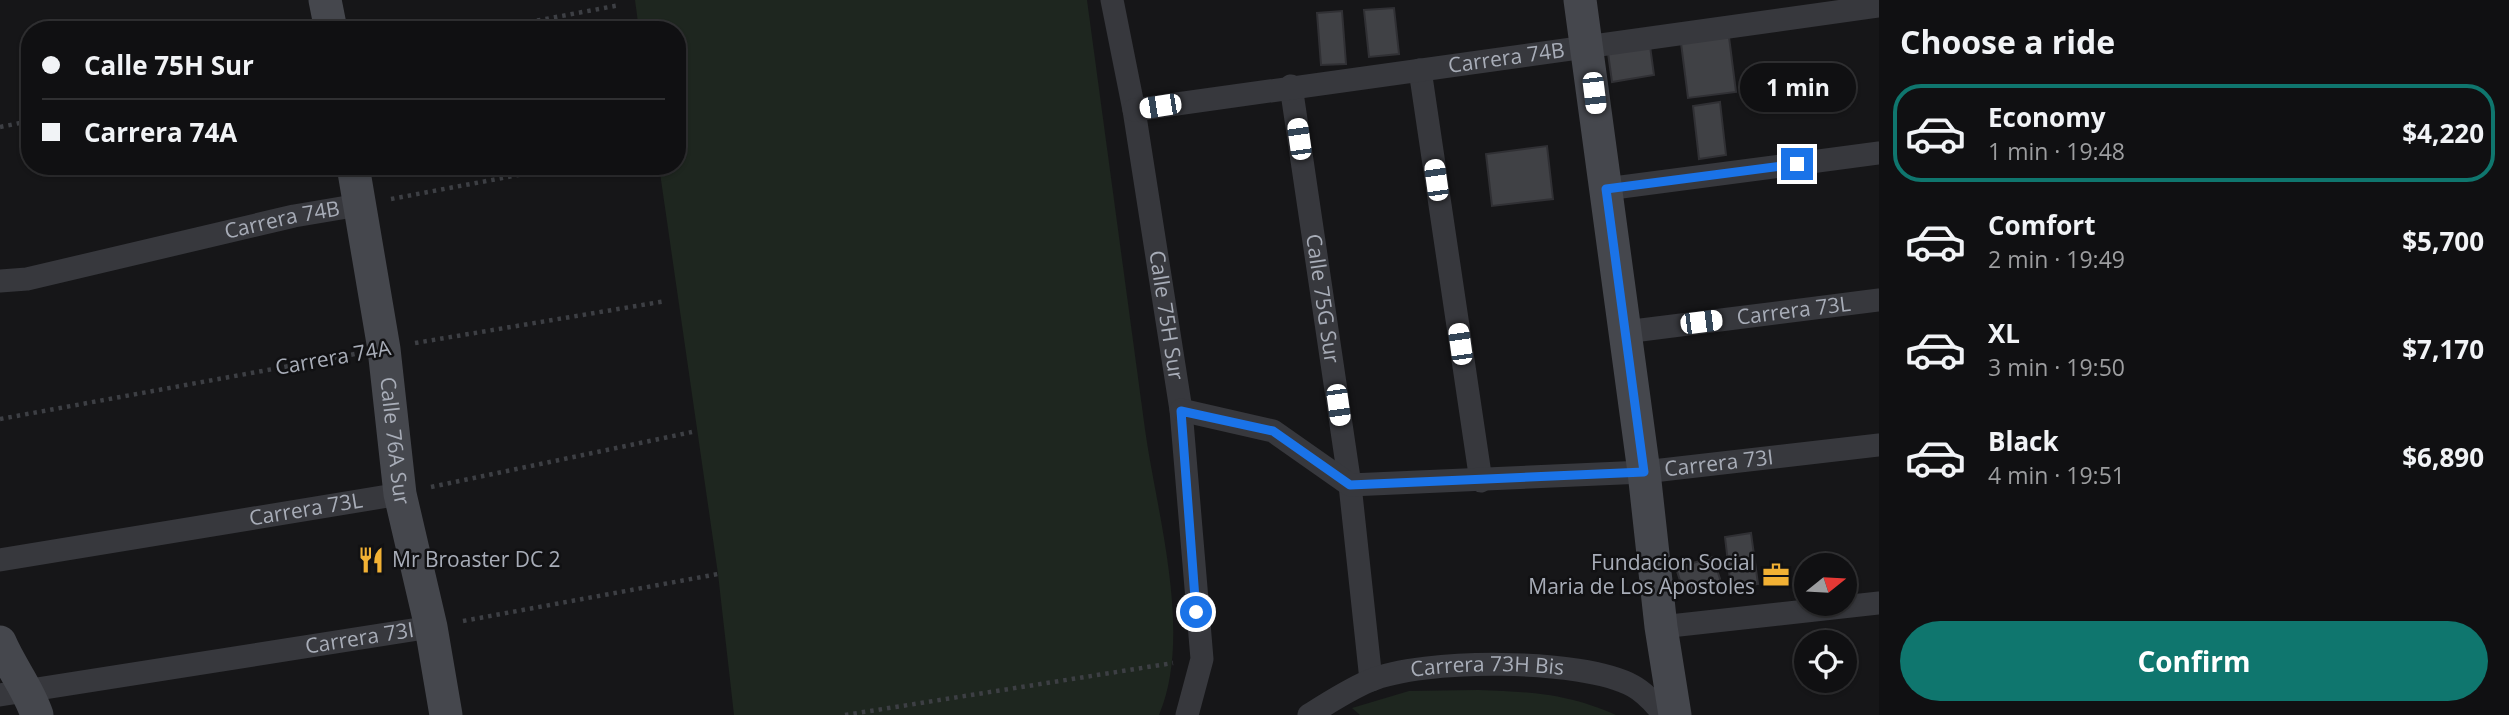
<!DOCTYPE html>
<meta charset="utf-8">
<style>
:root{--surface:#101012;--page:#1e1e20;--text:#f1f3f6;--muted:#9c9d9f;--line:#303032;--accent:#0f766e}
body{margin:0;font-family:"Open Sans",sans-serif;background:var(--page);color:var(--text);height:100vh;display:flex;flex-direction:column;font-size:26px;white-space:nowrap}
*{box-sizing:border-box;margin:0}
p{font-size:23px;color:var(--muted)}
.icon{flex:none;width:38px;height:38px;fill:none;stroke:currentColor;stroke-width:2;stroke-linecap:round;stroke-linejoin:round}
.map{position:relative;flex:1;overflow:hidden}
.sheet{display:flex;flex-direction:column;background:var(--surface);width:630px}
.sheet>*{flex:none}
.guide{position:absolute;left:21px;top:21px;width:665px;height:154px;border-radius:28px;box-shadow:0 2px 5px #0004,0 0 0 2px var(--line);display:grid;align-content:center;height:154px;padding:0 21px;background:var(--surface)}
.needle{width:46px;rotate:72deg}
.buttons{position:absolute;left:1794px;top:553px;display:grid;gap:14px}
.buttons a{display:grid;place-items:center;width:63px;height:63px;border-radius:50%;background:var(--surface);box-shadow:0 2px 5px #0004,0 0 0 2px var(--line);font-size:35px}
.end{position:absolute;width:32px;height:32px;margin:-16px;border:9px solid #1a73e8;background:#fff;box-shadow:0 0 0 4px #fff}
.from{border-radius:50%}
.bubble{position:absolute;height:49px;border-radius:24px;background:var(--surface);box-shadow:0 2px 5px #0004,0 0 0 2px var(--line);font-size:23px;font-weight:700;line-height:49px;text-align:center}
.car{position:absolute;width:21px;height:42px;margin:-21px -10px;border-radius:9px;box-shadow:0 0 5px 2px #0007;background:linear-gradient(#fff 24%,#345 0 40%,#fff 0 76%,#345 0 86%,#fff 0)}
.guide b{display:flex;align-items:center;gap:24px;height:66px;font-size:26px}
.guide b+b{border-top:2px solid var(--line)}
.guide i{width:18px;height:18px;background:var(--text)}
ul{padding:0;list-style:none}
li{display:flex;align-items:center;gap:21px;height:98px;margin:0 14px 10px;padding:0 7px;border:4px solid transparent;border-radius:28px}
li div{flex:1}
li b{display:block;font-size:26px}
li em{font-style:normal;font-weight:700}
li.current{border-color:var(--accent)}
li>.icon{width:63px;height:63px;stroke-width:1.5}
h2{padding:0 21px;font-size:32px;line-height:84px}
.action{display:flex;gap:14px;margin-top:auto;padding:14px 21px}
.action a{flex:1;height:80px;border-radius:42px;background:var(--accent);color:#fff;font-size:28px;font-weight:700;line-height:80px;text-align:center}
main{display:flex;flex:1;min-height:0}
.map>svg:first-child{display:block}
.green{fill:#1e261f}
.building{fill:#404145;stroke:#303034;stroke-width:2}
.lines{fill:none;stroke-linecap:round;stroke-linejoin:round}
.path{stroke:#3d3f44;stroke-width:4.5;stroke-dasharray:3.5 5;stroke-linecap:butt}
.street{stroke:#37383d;stroke-width:23}
.secondary{stroke:#45474d;stroke-width:33}
.route{stroke:#1a73e8;stroke-width:9}
.labels{text-anchor:middle;stroke-width:5;stroke-linejoin:round;paint-order:stroke}
.street-label{font-size:21px;fill:#a8adb8;stroke:#111113}
.poi-label{font-size:21px;fill:#a8adb8;stroke:#111113;text-anchor:start}
</style>
<main>
<div class="map">
<svg width="1879" height="715" viewBox="0 0 1879 715">
<rect width="100%" height="100%" fill="#161618"/>
<path class="green" d="M635,0H1087C1106,141 1125,281 1144,422C1155,508 1194,633 1159,715H734L718,574L659,166H677V30H639Z
M1478,690C1531,692 1566,693 1616,715H1360L1352,708L1409,691Z"/>
<path class="building" d="M1394,8L1399,54L1369,57L1364,10Z
M1342,11L1346,64L1321,65L1317,13Z
M1729,37L1736,92L1688,98L1681,43Z
M1650,46L1654,75L1612,82L1608,53Z
M1720,102L1726,155L1699,159L1693,106Z
M1547,146L1553,199L1492,206L1486,154Z
M1751,533L1758,584L1731,588L1725,537Z
M1713,557L1721,582L1684,593L1676,568Z"/>
<g class="lines">
<path class="path" d="M487,30L620,5
M0,127L30,121
M391,199L566,166
M415,343L666,301
M0,419L355,354
M431,487L692,432
M463,621L718,574
M845,715L1173,663"/>
<g class="street">
<path id="s1" d="M1112,0L1134,110L1181,410L1202,659L1187,715"/>
<path d="M1420,70L1481,481"/>
<path id="s2" d="M1291,86L1350,485L1371,680"/>
<path id="s3" d="M1134,110L1879,6"/>
<path d="M1606,189L1879,153"/>
<path id="s4" d="M0,281L27,279L294,216L359,205"/>
<path id="s5" d="M1625,332L1879,300"/>
<path id="s6" d="M1181,410L1273,431L1350,485L1644,472L1879,445"/>
<path id="s7" d="M0,560L400,494"/>
<path d="M1661,627L1879,603"/>
<path id="s8" d="M0,695L431,627"/>
<path id="s9" d="M1309,715C1328,703 1348,690 1369,681C1422,658 1582,658 1633,686C1644,692 1656,705 1664,715"/>
</g>
<g class="secondary">
<path d="M325,0L331,30"/>
<path d="M1580,0L1644,472L1661,627L1675,715"/>
<path id="s10" d="M353,166L384,349L400,494L431,627L446,715"/>
<path d="M0,642C11,668 28,688 37,715"/>
</g>
</g>
<g class="lines">
<path class="route" d="M1196,612L1181,411L1273,431L1350,485L1644,472L1606,189L1797,164"/>
</g>
<defs>
<g id="restaurant-bare" transform="scale(2.1)"><path d="M-5-6h1v4h1v-4h1v4h1v-4h1v5L-1.5 .5V6h-2V.5L-5-1ZM5-6V6H3V1.5H1.5Q1.5-4 5-6Z" fill="#f2b134" stroke="#111113" stroke-width="2.5" paint-order="stroke"/></g>
<g id="office-bare" transform="scale(2.1)"><path d="M-6-3h4V-5.5h4V-3h4V5H-6ZM-1-4.5V-3h2v-1.5ZM-6 0V1H6V0Z" fill="#f2b134" stroke="#111113" stroke-width="2.5" paint-order="stroke"/></g>
</defs>
<g fill-rule="evenodd">
<use href="#restaurant-bare" x="371" y="560"/>
<use href="#office-bare" x="1776" y="575"/>
</g>
<g class="labels">
<g class="street-label">
<text dy="7" stroke="none"><textPath href="#s3" startOffset="376">Carrera 74B</textPath></text>
<text dy="7" stroke="none"><textPath href="#s4" startOffset="289">Carrera 74B</textPath></text>
<text dy="7" stroke="none"><textPath href="#s2" startOffset="215">Calle 75G Sur</textPath></text>
<text dy="7" stroke="none"><textPath href="#s5" startOffset="170">Carrera 73L</textPath></text>
<text dy="7" stroke="none"><textPath href="#s1" startOffset="320">Calle 75H Sur</textPath></text>
<text transform="translate(333 358) rotate(-10)" y="7">Carrera 74A</text>
<text dy="7" stroke="none"><textPath href="#s10" startOffset="278">Calle 76A Sur</textPath></text>
<text dy="7" stroke="none"><textPath href="#s6" startOffset="558">Carrera 73I</textPath></text>
<text dy="7" stroke="none"><textPath href="#s7" startOffset="310">Carrera 73L</textPath></text>
<text dy="7" stroke="none"><textPath href="#s8" startOffset="364">Carrera 73I</textPath></text>
<text dy="7" stroke="none"><textPath href="#s9" startOffset="189">Carrera 73H Bis</textPath></text>
</g>
<g class="poi-label">
<text x="392" y="567">Mr Broaster DC 2</text>
<text x="1755" y="570" text-anchor="end">Fundacion Social<tspan x="1755" dy="24">Maria de Los Apostoles</tspan></text>
</g>
</g>
</svg>
<div class="buttons">
<a><svg class="needle" viewBox="-14 -14 28 28"><path d="M0-13l5 13h-10z" fill="#e53935"/><path d="M0 13l5-13h-10z" fill="#9c9d9f"/></svg></a>
<a><svg class="icon" aria-label="locate" viewBox="0 0 24 24"><circle cx="12" cy="12" r="6"/><path d="M12 2v4M12 18v4M2 12h4M18 12h4"/></svg></a>
</div>
<i class="end from" style="left:1196px;top:612px"></i>
<i class="end" style="left:1797px;top:164px"></i>
<div class="bubble" style="left:1740px;top:63px;width:116px">1 min</div>
<i class="car" style="left:1594px;top:93px;rotate:173deg"></i>
<i class="car" style="left:1160px;top:106px;rotate:261deg"></i>
<i class="car" style="left:1299px;top:139px;rotate:352deg"></i>
<i class="car" style="left:1436px;top:180px;rotate:352deg"></i>
<i class="car" style="left:1701px;top:322px;rotate:83deg"></i>
<i class="car" style="left:1460px;top:344px;rotate:352deg"></i>
<i class="car" style="left:1338px;top:405px;rotate:172deg"></i>
<div class="guide">
<b><i class="from"></i>Calle 75H Sur</b>
<b><i></i>Carrera 74A</b>
</div>
</div>
<section class="sheet">
<h2>Choose a ride</h2>
<ul>
<li class="current"><svg class="icon" aria-label="car" viewBox="0 0 24 24"><path d="M5 17H2v-5l4-1 3-4h7l3 4 3 1v5h-3M9 17h6M6 11h13"/><circle cx="7" cy="17" r="2"/><circle cx="17" cy="17" r="2"/></svg><div><b>Economy</b><p>1 min · 19:48</p></div><em>$4,220</em></li>
<li><svg class="icon" aria-label="car" viewBox="0 0 24 24"><path d="M5 17H2v-5l4-1 3-4h7l3 4 3 1v5h-3M9 17h6M6 11h13"/><circle cx="7" cy="17" r="2"/><circle cx="17" cy="17" r="2"/></svg><div><b>Comfort</b><p>2 min · 19:49</p></div><em>$5,700</em></li>
<li><svg class="icon" aria-label="car" viewBox="0 0 24 24"><path d="M5 17H2v-5l4-1 3-4h7l3 4 3 1v5h-3M9 17h6M6 11h13"/><circle cx="7" cy="17" r="2"/><circle cx="17" cy="17" r="2"/></svg><div><b>XL</b><p>3 min · 19:50</p></div><em>$7,170</em></li>
<li><svg class="icon" aria-label="car" viewBox="0 0 24 24"><path d="M5 17H2v-5l4-1 3-4h7l3 4 3 1v5h-3M9 17h6M6 11h13"/><circle cx="7" cy="17" r="2"/><circle cx="17" cy="17" r="2"/></svg><div><b>Black</b><p>4 min · 19:51</p></div><em>$6,890</em></li>
</ul>
<div class="action"><a>Confirm</a></div>
</section>
</main>
